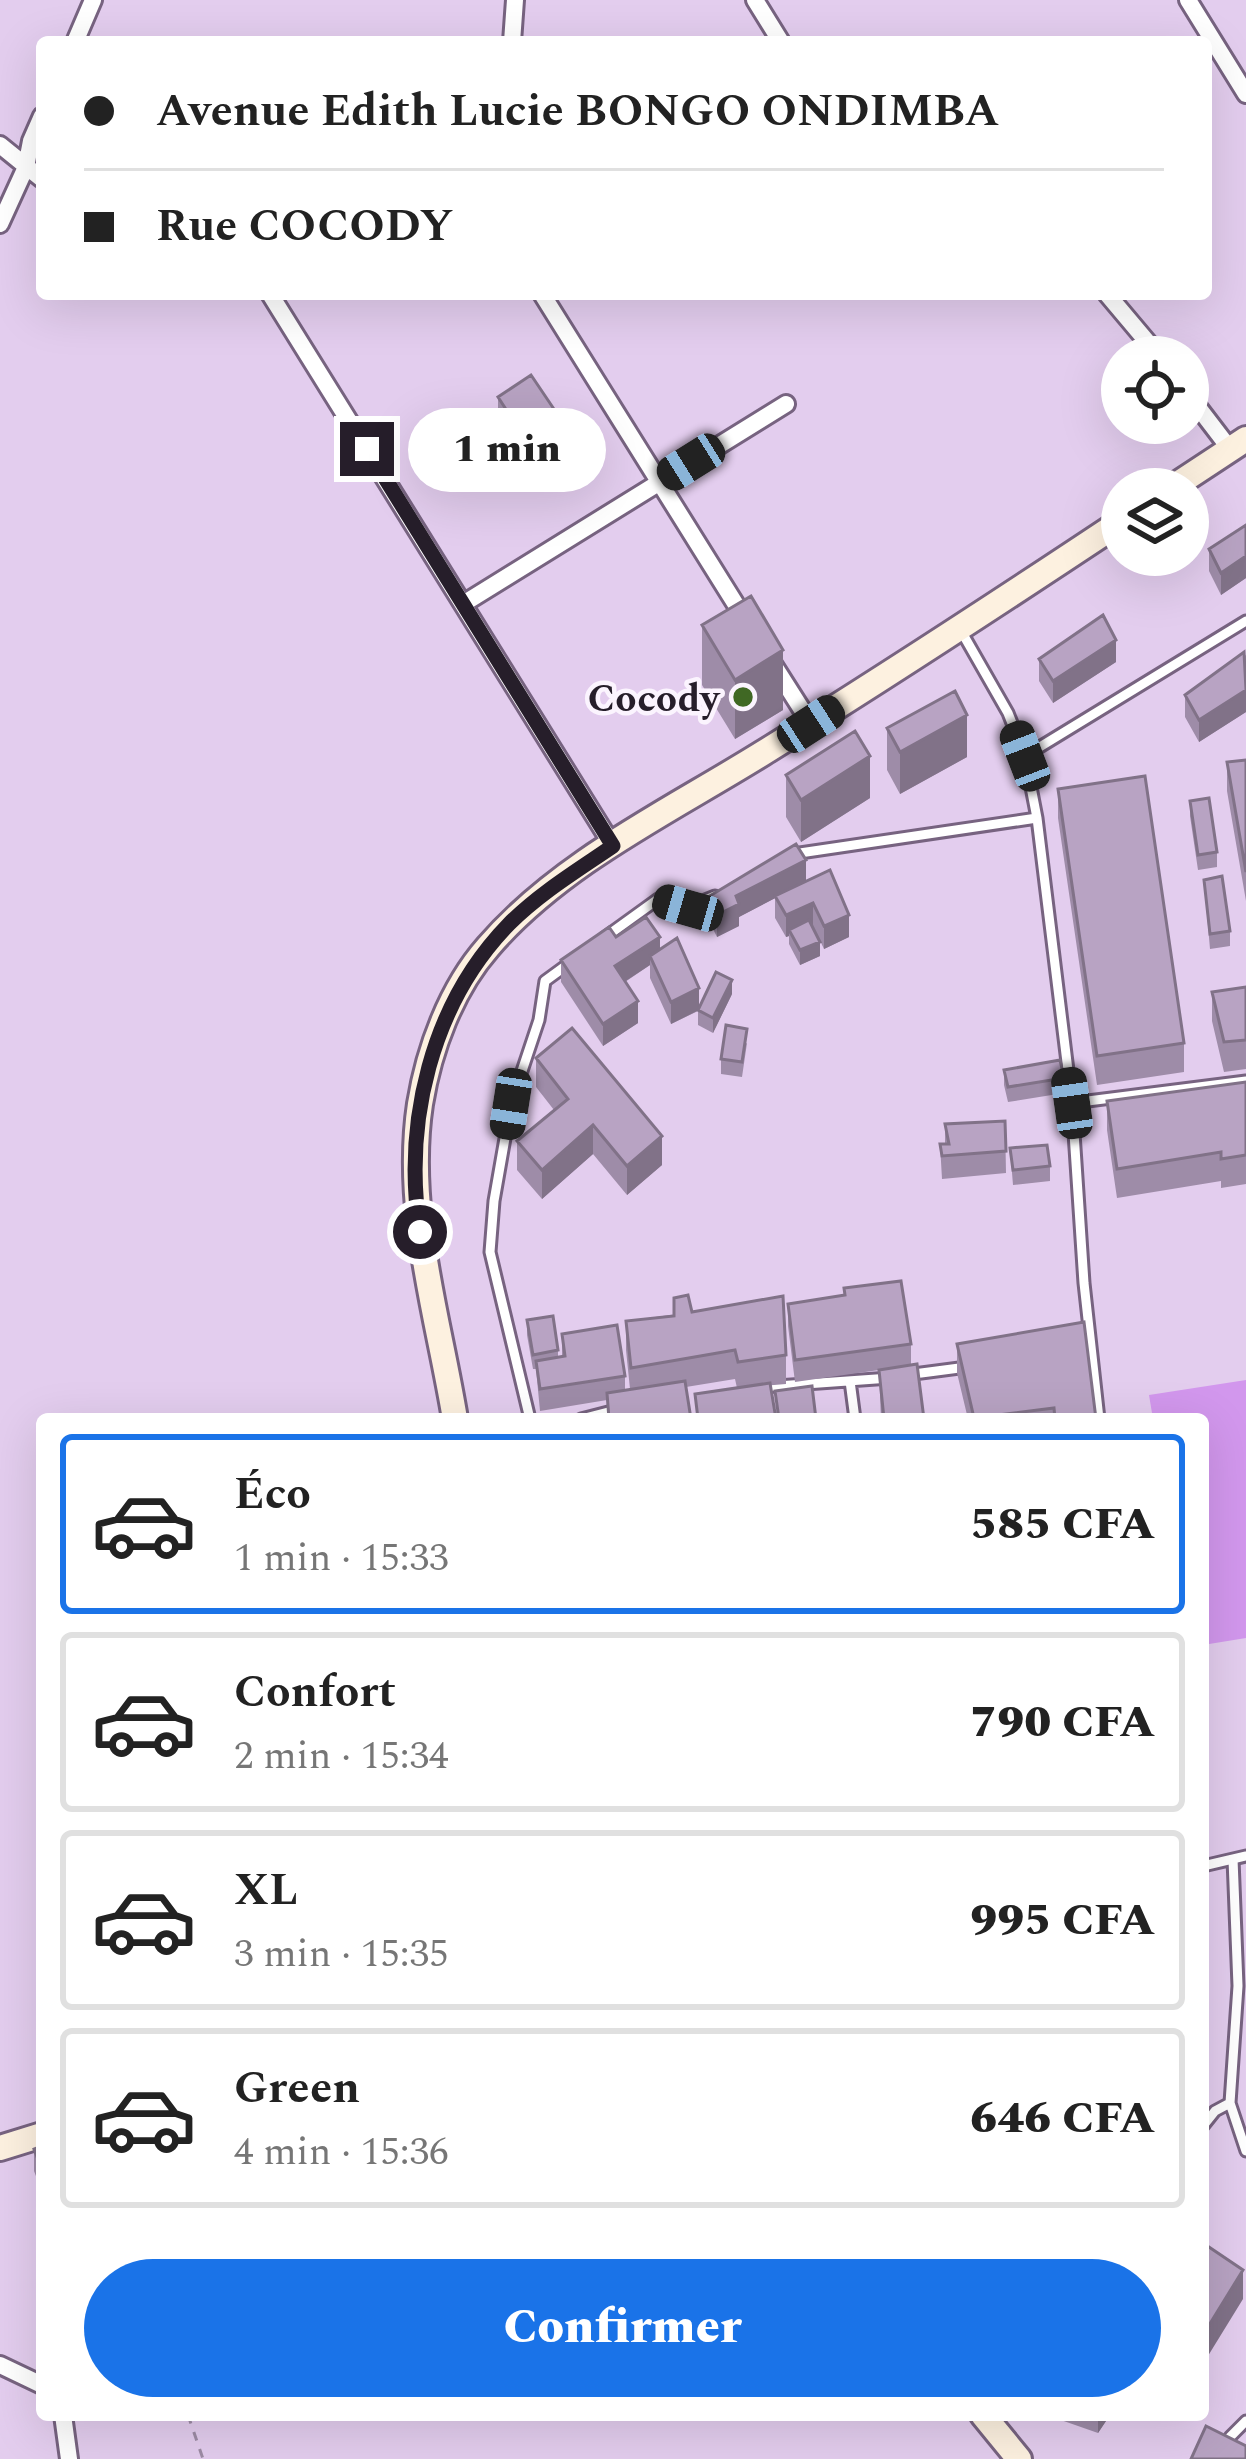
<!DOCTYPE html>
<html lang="fr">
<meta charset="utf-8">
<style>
:root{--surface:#fff;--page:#f6f6f6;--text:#222;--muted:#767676;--line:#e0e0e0;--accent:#1a73e8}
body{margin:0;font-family:Spectral,serif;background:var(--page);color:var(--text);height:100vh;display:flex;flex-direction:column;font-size:45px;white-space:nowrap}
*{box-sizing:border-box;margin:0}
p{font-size:39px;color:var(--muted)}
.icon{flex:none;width:66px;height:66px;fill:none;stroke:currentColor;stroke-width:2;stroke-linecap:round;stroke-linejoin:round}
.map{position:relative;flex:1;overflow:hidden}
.panel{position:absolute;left:36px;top:1413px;width:1173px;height:1008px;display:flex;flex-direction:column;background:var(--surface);border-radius:12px;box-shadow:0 12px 48px #0002}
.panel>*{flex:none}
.banner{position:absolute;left:36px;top:36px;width:1176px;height:264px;border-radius:12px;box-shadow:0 12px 48px #0002;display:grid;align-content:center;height:264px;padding:0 48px;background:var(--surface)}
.tools{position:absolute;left:1101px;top:336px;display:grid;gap:24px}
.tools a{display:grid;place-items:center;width:108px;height:108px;border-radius:50%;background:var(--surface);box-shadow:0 12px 48px #0002;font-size:60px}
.end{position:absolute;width:54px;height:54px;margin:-27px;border:15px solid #261e2a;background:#fff;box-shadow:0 0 0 6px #fff}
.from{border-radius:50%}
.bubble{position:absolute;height:84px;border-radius:42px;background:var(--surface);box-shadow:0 12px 48px #0002;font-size:39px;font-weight:800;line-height:84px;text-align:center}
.car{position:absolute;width:36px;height:72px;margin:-36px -18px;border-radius:15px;box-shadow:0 0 9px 3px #0007;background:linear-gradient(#222 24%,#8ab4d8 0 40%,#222 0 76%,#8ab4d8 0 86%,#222 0)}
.banner b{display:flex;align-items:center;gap:42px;height:114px;font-size:45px}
.banner b+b{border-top:3px solid var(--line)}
.banner i{width:30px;height:30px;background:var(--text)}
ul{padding:21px 0 0;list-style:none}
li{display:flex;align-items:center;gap:36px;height:180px;margin:0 24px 18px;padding:0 24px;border:6px solid var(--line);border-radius:12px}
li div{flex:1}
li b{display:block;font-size:45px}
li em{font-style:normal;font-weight:800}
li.active{border-color:var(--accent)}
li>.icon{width:108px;height:108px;stroke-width:1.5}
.action{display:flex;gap:24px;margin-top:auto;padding:24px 48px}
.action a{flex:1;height:138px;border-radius:72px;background:var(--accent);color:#fff;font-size:48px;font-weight:800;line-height:138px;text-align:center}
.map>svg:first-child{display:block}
.pitch{fill:#d297ed}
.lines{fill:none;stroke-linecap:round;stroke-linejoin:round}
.lane-casing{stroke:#776380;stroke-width:15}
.street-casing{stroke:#776380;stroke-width:22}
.secondary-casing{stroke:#776380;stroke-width:30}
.path{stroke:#9d8ca5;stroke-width:3;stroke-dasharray:9 9;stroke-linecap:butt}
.lane{stroke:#fff;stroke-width:9}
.street{stroke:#fff;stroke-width:16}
.secondary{stroke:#fdf1e0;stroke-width:24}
.wall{fill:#9e8ca8}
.shaded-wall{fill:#817288}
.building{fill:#b8a3c3;stroke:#817288;stroke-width:3}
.route{stroke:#261e2a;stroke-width:15}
.poi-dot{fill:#406824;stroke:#fbf4fe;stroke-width:4.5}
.labels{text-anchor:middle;stroke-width:9;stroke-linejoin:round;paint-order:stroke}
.poi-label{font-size:39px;font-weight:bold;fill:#261e2a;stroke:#fbf4fe;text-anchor:end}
</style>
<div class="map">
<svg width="1246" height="2459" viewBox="0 0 1246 2459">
<rect width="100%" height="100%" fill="#e3cdee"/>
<path class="pitch" d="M1246,1380V1638L1203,1645V1419H1153L1149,1395Z"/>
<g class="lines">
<g class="lane-casing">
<path id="lane" d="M960,629L1008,713L1025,756L1037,818L1072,1103L1084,1283L1099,1419
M1025,756L1246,621
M793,854L1037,818
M604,938L658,899L688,907L715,896
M1072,1103L1246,1081
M906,1375L967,1367
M850,1381L855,1419
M763,1387L890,1378
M530,1419L490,1252L494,1201L511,1104L539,1020L545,981L571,962
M581,1419L616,1410
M1233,1859L1238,1986L1230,2103L1246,2151
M1203,1866L1246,1856
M1203,2126L1215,2111L1230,2103
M1230,2437L1246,2421"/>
</g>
<g class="street-casing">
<path id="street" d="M755,0L781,42
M1188,0L1246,94
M75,42L93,0
M512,42L515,0
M0,145L42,179
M0,224L26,167L31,141L42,116
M270,294L613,846
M542,294L748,624
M1107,294L1160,357
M1188,394L1230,449
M463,604L786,404
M771,661L811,724
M0,2365L42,2385
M63,2415L69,2459"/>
</g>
<g class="secondary-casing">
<path id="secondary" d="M1170,489L1246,439
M455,1419C438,1315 404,1210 420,1104C429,1049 451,989 488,947C560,863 670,811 763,753C884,678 1003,600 1122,521
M0,2148L42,2135
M983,2415L1019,2459"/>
</g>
<path class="path" d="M188,2415L203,2459"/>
<use href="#lane" class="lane"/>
<use href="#street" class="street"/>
<use href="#secondary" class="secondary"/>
</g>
<path class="wall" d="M498,397L562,443L528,465L498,419Z
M1246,525V578L1221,595L1209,571V549Z
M702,625L783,710L735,739L702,685Z
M1246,655V712L1199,742L1185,717V695Z
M1039,659L1116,662L1053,703L1039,681Z
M887,728L967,757L900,794L887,770Z
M1246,760V901L1227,791V762Z
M786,775L870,798L801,842L786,817Z
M1058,789L1184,1043V1072L1097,1085L1058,818Z
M1190,801L1217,852V867L1198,870L1190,816Z
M1204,880L1230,931V946L1210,949Z
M806,881L849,937L824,949L813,926L820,956L800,965L789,944V936L786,937L775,918V898L739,917V926L717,937L708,919V897Z
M616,937L660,949L699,1007L732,994L713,1033L698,1025V1011L671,1024L650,978V965L625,982L638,1023L603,1046L561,982V960Z
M1246,987V1069L1224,1072L1212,1021V992Z
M747,1043L742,1077L721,1074V1059Z
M536,1058L662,1165L627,1195L593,1154L542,1199L517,1170V1141L554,1110L536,1087Z
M1004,1070L1064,1078V1093L1008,1102L1004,1085Z
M1246,1082V1184L1221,1188V1181L1117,1198L1107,1130V1101Z
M1005,1121L1006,1173L942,1179L940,1144H945V1124Z
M1010,1148L1050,1166V1181L1013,1185Z
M844,1288L911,1344V1365L924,1419H881L879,1370L795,1382L788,1326V1304L844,1295Z
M692,1312L786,1355V1384L737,1388L735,1379L686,1387L691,1419H607V1400L540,1411L536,1369H533L527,1335V1320L558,1350V1357H562V1334L625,1376V1390L630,1389L626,1350V1321Z
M957,1344L1096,1419H968L957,1373Z
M42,2146V2192L34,2171V2149Z
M1058,2415H1110L1098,2433L1058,2419Z"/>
<path class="shaded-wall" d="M562,421V443L528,465V443Z
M1246,556V578L1221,595V573Z
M1116,640V662L1053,703V681Z
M783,650V710L735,739V680Z
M1246,690V712L1199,742V720Z
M967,715V757L900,794V752Z
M870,756V798L801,842V800Z
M806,860V882L739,917V926L717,937V915L736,896Z
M813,903V926L789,930V936L786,937V915Z
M849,915V937L824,949V926Z
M660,937V959L650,956V965L615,988V966Z
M820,942V956L800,965V950Z
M732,980V994L713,1033V1018Z
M699,988V1010L671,1024V1002Z
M638,1001V1023L603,1046V1024Z
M593,1125V1154L542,1199V1170Z
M662,1136V1165L627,1195V1166Z
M1243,2270V2299L1203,2364V2335Z
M1098,2415H1110L1098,2433Z"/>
<path class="building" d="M531,375L562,421L528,443L498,397Z
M1246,525V556L1221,573L1209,549Z
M751,596L783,650L735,680L702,625Z
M1103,615L1116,640L1053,681L1039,659Z
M1244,652L1246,690L1199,720L1185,695Z
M955,691L967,715L900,752L887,728Z
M855,731L870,756L801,800L786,775Z
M1246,760V872L1227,762Z
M1145,776L1184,1043L1097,1056L1058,789Z
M1209,798L1217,852L1198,855L1190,801Z
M796,844L806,860L736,896L739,904L717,915L708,897Z
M830,870L849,915L824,926L813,903L786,915L775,896Z
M1222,876L1230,931L1210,934L1204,880Z
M646,917L660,937L615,966L638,1001L603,1024L561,960L609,927L616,937Z
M809,920L820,942L800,950L789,930Z
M677,938L699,988L671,1002L650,956Z
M716,972L732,980L713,1018L698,1010Z
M1246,987V1040L1224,1042L1212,992Z
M726,1025L747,1029L742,1062L721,1059Z
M572,1028L662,1136L627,1166L593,1125L542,1170L517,1141L568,1099L536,1058Z
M1060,1060L1064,1078L1008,1087L1004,1070Z
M1246,1082V1155L1221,1159V1152L1117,1169L1107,1101Z
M1005,1121L1006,1151L942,1156L940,1144H949L945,1124Z
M1047,1145L1050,1166L1013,1170L1010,1148Z
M901,1281L911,1344L795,1360L788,1304L845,1295L844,1288Z
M688,1295L692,1312L783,1296L786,1355L738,1362L735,1350L631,1368L626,1321L674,1316V1298Z
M553,1316L558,1350L533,1355L527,1320Z
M1084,1322L1096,1419H1055L1054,1408L974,1418L957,1344Z
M617,1325L625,1376L540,1389L536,1361L565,1356L562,1334Z
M917,1364L924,1419H884L879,1370Z
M685,1381L691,1419H609L607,1393Z
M770,1383L776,1419H698L695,1394Z
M812,1386L816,1419H779L775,1391Z
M42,2146V2170L34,2149Z
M1203,2243L1243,2270L1203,2335Z
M1206,2426L1246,2446V2459H1191Z"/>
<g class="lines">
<path class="route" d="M367,449L613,846C578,870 540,893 509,924C431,1004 403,1123 420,1232"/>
</g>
<circle class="poi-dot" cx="743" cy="697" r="12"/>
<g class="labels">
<g class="poi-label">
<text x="719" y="711">Cocody</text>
</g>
</g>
</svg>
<div class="tools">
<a><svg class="icon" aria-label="locate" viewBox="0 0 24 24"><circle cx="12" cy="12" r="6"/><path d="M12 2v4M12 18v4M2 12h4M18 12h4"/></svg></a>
<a><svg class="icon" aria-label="layers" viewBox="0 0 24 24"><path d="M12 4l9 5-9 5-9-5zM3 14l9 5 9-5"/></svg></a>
</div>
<i class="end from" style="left:420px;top:1232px"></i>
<i class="end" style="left:367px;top:449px"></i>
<div class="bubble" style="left:408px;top:408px;width:198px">1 min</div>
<i class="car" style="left:691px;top:462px;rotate:238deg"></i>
<i class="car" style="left:811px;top:724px;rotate:57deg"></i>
<i class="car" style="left:1025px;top:756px;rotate:339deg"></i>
<i class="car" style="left:688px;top:908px;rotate:286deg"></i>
<i class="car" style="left:1072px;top:1103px;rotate:352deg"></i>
<i class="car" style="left:511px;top:1104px;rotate:189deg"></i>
<div class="banner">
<b><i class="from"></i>Avenue Edith Lucie BONGO ONDIMBA</b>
<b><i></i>Rue COCODY</b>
</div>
<section class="panel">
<ul>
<li class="active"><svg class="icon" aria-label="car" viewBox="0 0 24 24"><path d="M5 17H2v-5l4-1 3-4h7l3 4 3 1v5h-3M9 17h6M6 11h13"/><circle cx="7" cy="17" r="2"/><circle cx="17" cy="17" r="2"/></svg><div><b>Éco</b><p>1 min · 15:33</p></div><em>585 CFA</em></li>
<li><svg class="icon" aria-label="car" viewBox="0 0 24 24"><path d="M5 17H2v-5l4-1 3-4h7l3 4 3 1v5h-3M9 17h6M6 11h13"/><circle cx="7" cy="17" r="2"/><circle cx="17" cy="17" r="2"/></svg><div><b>Confort</b><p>2 min · 15:34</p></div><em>790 CFA</em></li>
<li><svg class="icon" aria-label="car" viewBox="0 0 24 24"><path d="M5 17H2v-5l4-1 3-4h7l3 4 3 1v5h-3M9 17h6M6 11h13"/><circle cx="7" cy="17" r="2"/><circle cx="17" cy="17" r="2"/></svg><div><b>XL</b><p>3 min · 15:35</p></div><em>995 CFA</em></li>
<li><svg class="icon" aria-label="car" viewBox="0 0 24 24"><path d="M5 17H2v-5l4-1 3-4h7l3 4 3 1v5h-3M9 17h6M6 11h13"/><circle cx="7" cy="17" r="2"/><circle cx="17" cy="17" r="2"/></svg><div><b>Green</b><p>4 min · 15:36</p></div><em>646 CFA</em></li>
</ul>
<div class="action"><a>Confirmer</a></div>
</section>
</div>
